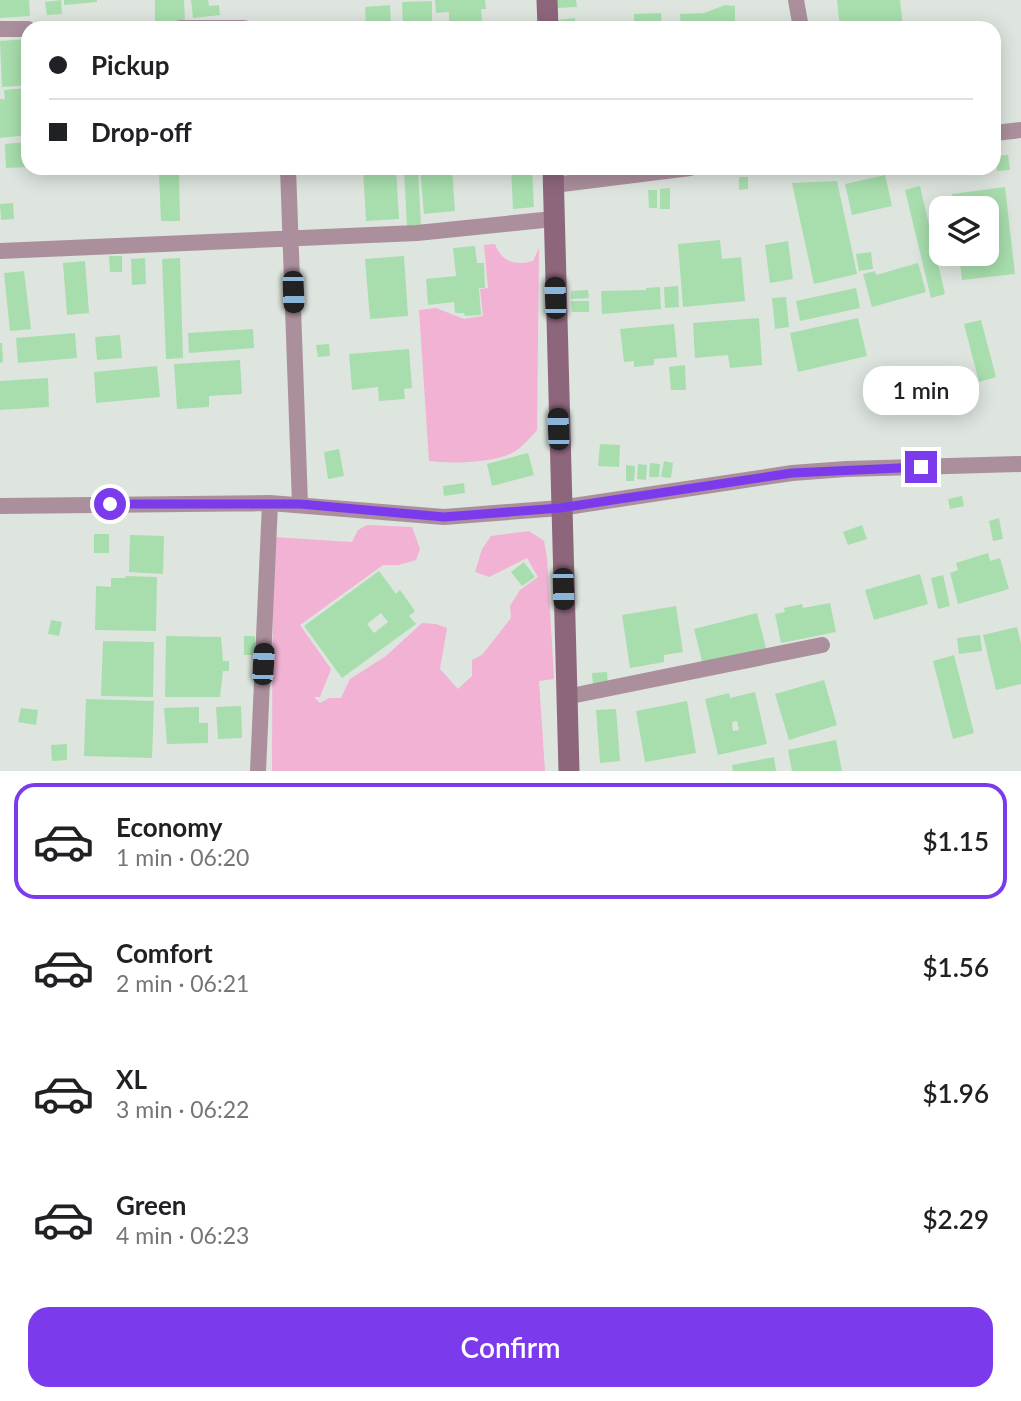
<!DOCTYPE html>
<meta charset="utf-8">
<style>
:root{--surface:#fff;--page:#f6f6f6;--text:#202124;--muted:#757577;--line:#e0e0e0;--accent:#7c3aed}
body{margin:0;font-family:Lato,sans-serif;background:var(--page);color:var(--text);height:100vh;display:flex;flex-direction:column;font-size:26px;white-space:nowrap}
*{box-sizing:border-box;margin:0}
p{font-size:23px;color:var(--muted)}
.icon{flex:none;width:38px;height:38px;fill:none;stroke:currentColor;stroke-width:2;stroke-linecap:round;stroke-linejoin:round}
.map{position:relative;height:771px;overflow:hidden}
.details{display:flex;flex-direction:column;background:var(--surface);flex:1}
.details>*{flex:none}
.top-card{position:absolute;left:21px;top:21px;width:980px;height:154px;border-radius:21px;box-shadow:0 4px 18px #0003;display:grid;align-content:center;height:154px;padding:0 28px;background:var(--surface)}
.controls{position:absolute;left:929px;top:196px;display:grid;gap:14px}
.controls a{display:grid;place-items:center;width:70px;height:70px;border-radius:14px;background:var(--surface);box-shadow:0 4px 18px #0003;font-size:35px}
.end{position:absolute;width:32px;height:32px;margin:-16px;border:9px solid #7c3aed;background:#fff;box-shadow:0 0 0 4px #fff}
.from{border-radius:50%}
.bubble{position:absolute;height:49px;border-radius:21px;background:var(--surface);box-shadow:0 4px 18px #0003;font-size:23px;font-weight:600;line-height:49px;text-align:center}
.car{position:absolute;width:21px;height:42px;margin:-21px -10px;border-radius:9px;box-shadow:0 0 5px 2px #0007;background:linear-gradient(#222 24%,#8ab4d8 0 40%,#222 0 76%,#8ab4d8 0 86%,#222 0)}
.top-card b{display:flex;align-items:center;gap:24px;height:66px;font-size:26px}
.top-card b+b{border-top:2px solid var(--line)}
.top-card i{width:18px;height:18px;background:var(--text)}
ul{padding:12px 0 0;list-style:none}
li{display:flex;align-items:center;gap:21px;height:116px;margin:0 14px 10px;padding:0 14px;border:4px solid transparent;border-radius:21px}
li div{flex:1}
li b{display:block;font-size:26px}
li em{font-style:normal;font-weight:600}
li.selected{border-color:var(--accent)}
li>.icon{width:63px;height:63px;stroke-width:1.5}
.cta{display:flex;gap:14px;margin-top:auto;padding:14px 28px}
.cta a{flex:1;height:80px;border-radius:21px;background:var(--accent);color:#fff;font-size:28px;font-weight:600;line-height:80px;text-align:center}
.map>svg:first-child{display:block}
.green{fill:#f1b2d4}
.building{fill:#a8dead;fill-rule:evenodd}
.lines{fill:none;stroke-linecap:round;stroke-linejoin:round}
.street{stroke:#ab8f9d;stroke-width:16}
.secondary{stroke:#8e667c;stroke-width:21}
.route{stroke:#7c3aed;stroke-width:9}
</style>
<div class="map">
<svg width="1021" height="771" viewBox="0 0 1021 771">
<rect width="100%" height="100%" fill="#dde5de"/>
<path class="green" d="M495,244C501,262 516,266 533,261L539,248L537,430C531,437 524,445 517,450C499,463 451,464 429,461L419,310L436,308L464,319L483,316L480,289L488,288L484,245Z
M367,525L412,527L420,549L416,560L399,565H383L300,625L331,669L320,697H314L320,703L329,698H341L350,679L386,656L422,623L436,624L447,628L440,669L458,689L472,676V660L482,655L511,618L510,606L520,590L538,577L527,558L489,577L475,572L482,549L491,536L529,531L544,541L547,557L554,679L539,681L545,771H272L273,537L352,542L358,530Z"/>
<path class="building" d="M0,0H29L30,16L0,18Z
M61,0L62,14L47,15L45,2Z
M64,0H97V2L64,5Z
M155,0H184L185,23L155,24Z
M191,0H208L209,6L219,5L220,15L193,18Z
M435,0H485L486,9H481L482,22H491V28H446V24H449V12L436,13Z
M557,0H576L577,7L557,8Z
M837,0H900L903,28H840Z
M432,1V28H403L402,2Z
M390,5L391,28H366L365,7Z
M725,5L735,6V24L730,25V28H681L680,14L704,13Z
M661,13L662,28H634V14Z
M575,18V28H558L557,20Z
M28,39V85L2,87L0,41Z
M28,88V135L0,138V99H5L4,90Z
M28,142V167L6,168L5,144Z
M1008,155L1010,170L997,171L996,156Z
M363,168H396L399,219L366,221Z
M420,168H452L455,211L424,214Z
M511,168H532L534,207L513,209Z
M418,170L421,226H407L404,171Z
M179,173L180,221H161L159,174Z
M885,175L892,206L852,215L845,184Z
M739,177H748V189L739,190Z
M837,181L857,274L814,284L792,183Z
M920,186L945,294L931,298L905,190Z
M1005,187L1015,274L962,280L959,254H987V208H953L952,194Z
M670,188V209H660V189Z
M648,190H657V208H649Z
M13,203L14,219L1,220L0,204Z
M720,240L722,259L741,257L745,301L683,307L678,244Z
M788,241L793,279L770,283L765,245Z
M475,246L477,263H484L485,288H479L481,315L465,316L464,313H455L454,302L428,305L426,279L456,276L453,248Z
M871,252L873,269L859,271L856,254Z
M109,256H122V272H110Z
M404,256L408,316L370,319L365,259Z
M145,258L146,284L132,285L131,259Z
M180,258L183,358L166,359L162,259Z
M85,261L89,313L67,315L63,263Z
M918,263L926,292L872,307L863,274L875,271L876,275Z
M24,271L31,329L10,331L4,273Z
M678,286L679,307L665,308L664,287Z
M660,287L661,309L602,314L601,291L646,290V288Z
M856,288L860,308L800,321L796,301Z
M588,290L589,298L571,299V291Z
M786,297L789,327L775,329L772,298Z
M571,301H589V312H572Z
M759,318L762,365L730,368L728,355L695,358L693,323Z
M858,318L867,356L798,372L790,333Z
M981,320L996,377L979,382L964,324Z
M674,324L677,357L654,359V365L634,367V361L624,362L620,329Z
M253,329L254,348L189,353L188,333Z
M75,333L77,358L18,363L16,338Z
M120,335L122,358L97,360L95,337Z
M0,343H2L3,362L0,363Z
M329,344L330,356L318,357L316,345Z
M409,349L412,388L404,389L405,399L379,401L378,387L352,390L349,354Z
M240,360L242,394L209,396V407L177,409L174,364Z
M685,365L686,390H671L669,367Z
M157,366L160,397L96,403L94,372Z
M48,378L49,407L0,410V381Z
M600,444L620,445L619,467L598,466Z
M339,449L344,476L328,479L324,452Z
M528,453L534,475L492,486L487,464Z
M664,461L673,463L671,478L661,477Z
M650,463L660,464L659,477H649Z
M638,464L647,465L646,480L637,479Z
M626,465L635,466L634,481H626Z
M464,483L465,493L444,496L443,486Z
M962,496L964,506L950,509L948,499Z
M999,518L1003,539L993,541L989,521Z
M862,525L867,539L848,545L843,532Z
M94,534H109V553H94Z
M130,535L164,536L163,574L129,572Z
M988,553L990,561L1000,558L1009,589L958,604L950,573L958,570L956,563Z
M524,562L535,577L522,586L511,572Z
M379,571L396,594L400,590L415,611L409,616L416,624L342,678L304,626ZM381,613L388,622L374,633L367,624Z
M920,574L928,604L874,620L865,590Z
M943,575L950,606L938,609L931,578Z
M126,576L157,577L156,631L95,630L96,586L111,587V578H125Z
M830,603L836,632L781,643L775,614L785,612L784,608L802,604L803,608Z
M676,606L683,652L664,655V662L630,668L622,615Z
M757,613L766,648L703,665L694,629Z
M51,620L62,622L59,636L48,634Z
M1017,627L1021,644V684L996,690L983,635Z
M980,635L982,651L959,654L957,638Z
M166,636L221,637L223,661H229V671H223L220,697H165Z
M244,636H255V655H244Z
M103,641L154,642L153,697L101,696Z
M954,655L974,733L953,739L933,661Z
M607,672L608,684L593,686L592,673Z
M824,680L837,725L789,740L775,694Z
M755,692L767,744L718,755L705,699L729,693L730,698ZM737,721L739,730L733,731L732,722Z
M86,699L154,701L152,758L84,756Z
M687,701L696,753L645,762L636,711Z
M241,706L242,738L218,739L216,707Z
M199,707V723H208V743L167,744L164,708Z
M21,708L38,710L36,725L18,722Z
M616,709L620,761L600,763L596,710Z
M836,740L842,771H792L788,750Z
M67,744V760L52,761L51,745Z
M774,757L776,771H733L732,765Z"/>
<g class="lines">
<path class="street" d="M796,0L801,28
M180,28H244
M0,29H28
M994,133L1021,130
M288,168L300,504
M554,185L690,168
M0,251L417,233L553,219
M0,506L270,503L444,517L560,508L792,473L846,469L1021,464
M566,697L822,645
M258,771L270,503"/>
<path class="secondary" d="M547,0L548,28
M553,168L569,771"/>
</g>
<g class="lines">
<path class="route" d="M110,504H300L444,517L560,508L792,473L921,467"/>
</g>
</svg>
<div class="controls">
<a><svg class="icon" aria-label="layers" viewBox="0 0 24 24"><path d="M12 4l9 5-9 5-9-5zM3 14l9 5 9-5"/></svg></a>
</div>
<i class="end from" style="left:110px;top:504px"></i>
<i class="end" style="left:921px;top:467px"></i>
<div class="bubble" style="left:863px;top:366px;width:116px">1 min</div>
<i class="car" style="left:293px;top:292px;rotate:178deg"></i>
<i class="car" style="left:555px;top:298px;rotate:358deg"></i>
<i class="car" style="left:558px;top:429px;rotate:358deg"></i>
<i class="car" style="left:563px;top:589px;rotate:178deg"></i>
<i class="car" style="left:263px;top:664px;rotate:3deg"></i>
<div class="top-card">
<b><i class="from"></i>Pickup</b>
<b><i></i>Drop-off</b>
</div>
</div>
<section class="details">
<ul>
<li class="selected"><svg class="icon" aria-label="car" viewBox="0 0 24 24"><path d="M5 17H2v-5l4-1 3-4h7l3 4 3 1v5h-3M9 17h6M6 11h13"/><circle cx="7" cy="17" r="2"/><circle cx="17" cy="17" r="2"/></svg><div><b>Economy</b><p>1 min · 06:20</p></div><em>$1.15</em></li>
<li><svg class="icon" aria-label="car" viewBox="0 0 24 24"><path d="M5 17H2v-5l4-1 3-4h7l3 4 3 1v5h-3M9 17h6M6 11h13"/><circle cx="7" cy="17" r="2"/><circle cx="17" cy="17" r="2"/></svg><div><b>Comfort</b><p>2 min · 06:21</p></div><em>$1.56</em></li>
<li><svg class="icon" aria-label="car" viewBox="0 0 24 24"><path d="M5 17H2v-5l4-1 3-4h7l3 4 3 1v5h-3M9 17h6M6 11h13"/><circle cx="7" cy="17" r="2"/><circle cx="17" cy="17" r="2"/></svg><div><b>XL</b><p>3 min · 06:22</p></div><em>$1.96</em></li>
<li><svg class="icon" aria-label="car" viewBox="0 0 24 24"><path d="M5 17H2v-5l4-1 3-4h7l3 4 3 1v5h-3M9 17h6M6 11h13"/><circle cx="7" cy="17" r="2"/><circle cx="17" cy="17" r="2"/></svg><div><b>Green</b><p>4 min · 06:23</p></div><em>$2.29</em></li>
</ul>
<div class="cta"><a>Confirm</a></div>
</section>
